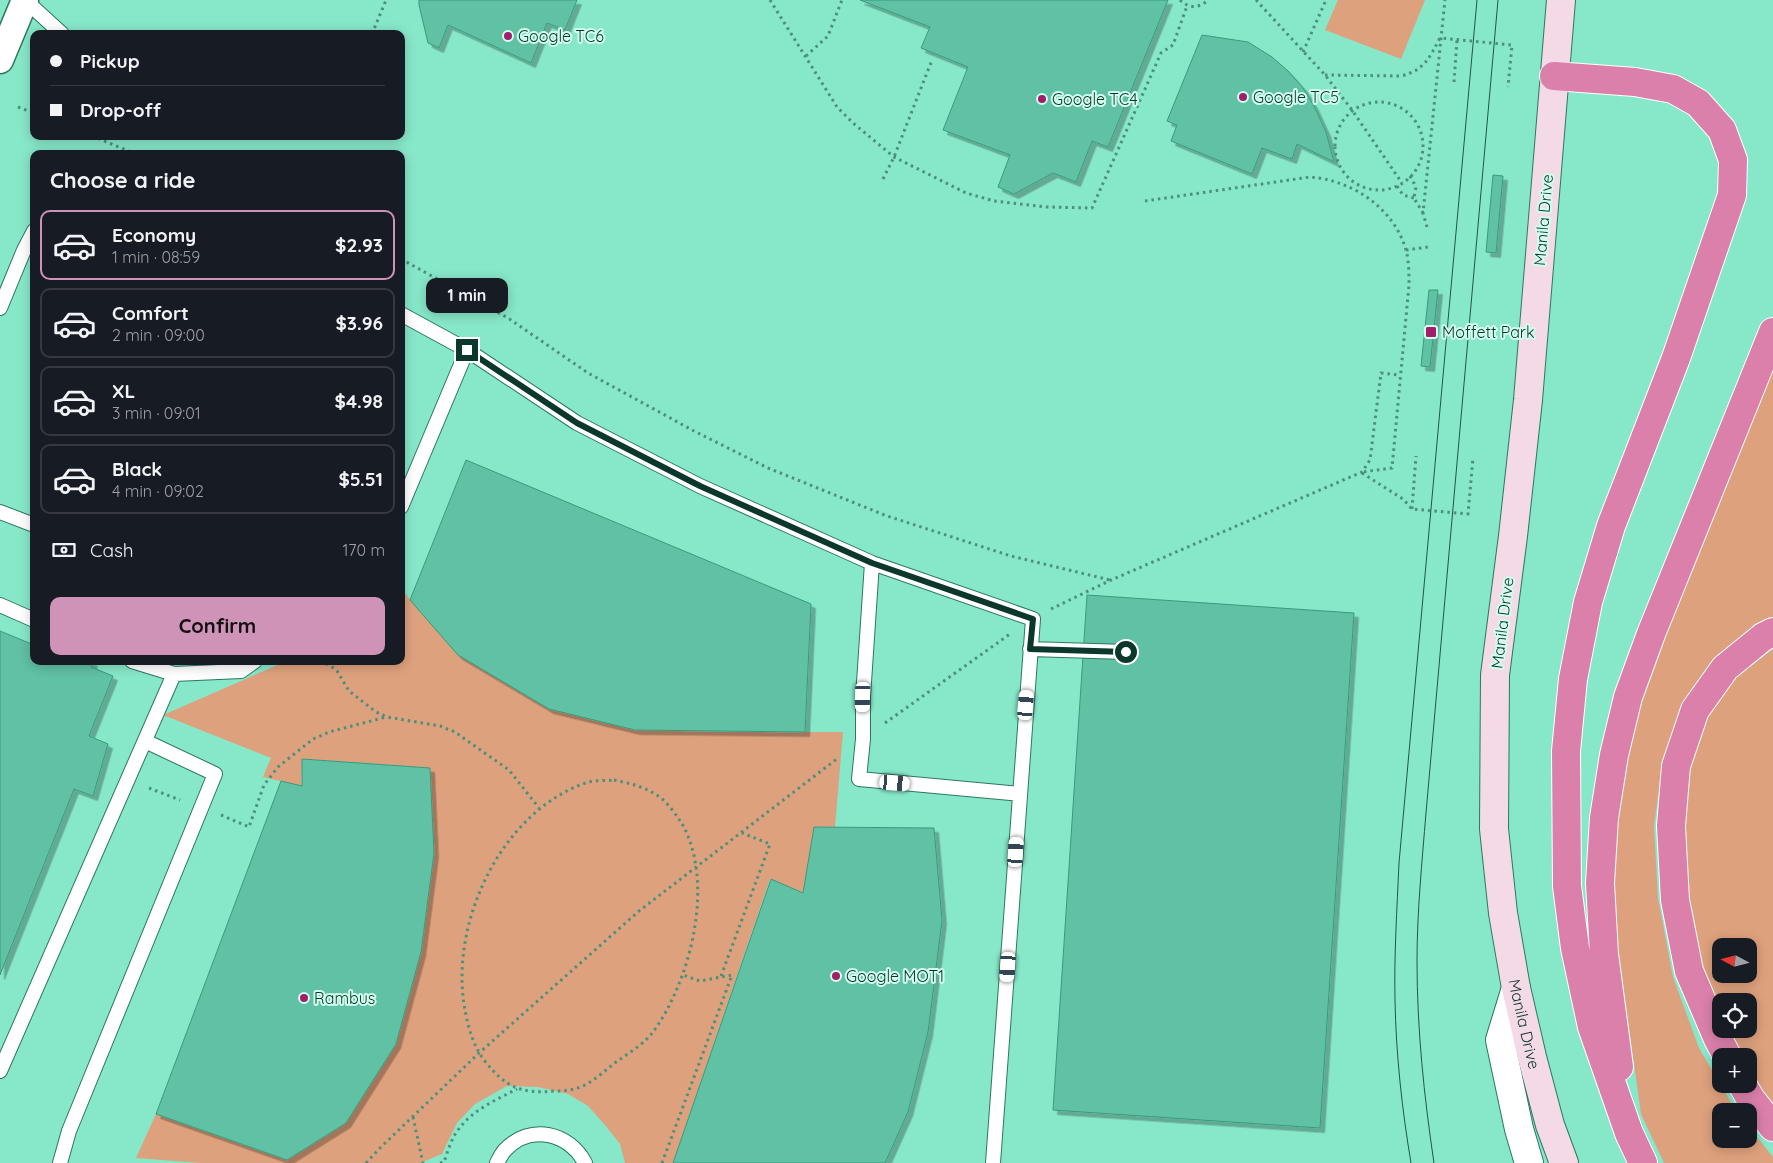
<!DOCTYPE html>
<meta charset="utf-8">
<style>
:root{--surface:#171b24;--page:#20242c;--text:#f1f3f6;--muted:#9ea1a6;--line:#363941;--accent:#ce93b7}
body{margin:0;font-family:Quicksand,sans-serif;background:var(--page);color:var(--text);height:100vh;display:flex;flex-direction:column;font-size:19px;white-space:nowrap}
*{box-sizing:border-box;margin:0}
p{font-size:16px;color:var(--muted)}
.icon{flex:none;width:28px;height:28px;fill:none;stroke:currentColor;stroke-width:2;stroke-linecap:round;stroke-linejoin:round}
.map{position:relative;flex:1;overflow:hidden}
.details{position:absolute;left:30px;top:150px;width:375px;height:515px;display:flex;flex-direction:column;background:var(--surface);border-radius:10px;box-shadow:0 2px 12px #0003}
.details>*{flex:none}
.banner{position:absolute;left:30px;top:30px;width:375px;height:110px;border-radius:10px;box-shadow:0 2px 12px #0003;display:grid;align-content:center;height:110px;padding:0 20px;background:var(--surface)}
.needle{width:32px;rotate:277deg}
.fabs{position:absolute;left:1712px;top:938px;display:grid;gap:10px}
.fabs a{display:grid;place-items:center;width:45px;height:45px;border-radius:10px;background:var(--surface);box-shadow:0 2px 12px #0003;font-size:25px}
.end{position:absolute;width:22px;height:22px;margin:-11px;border:6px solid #0c372c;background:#fff;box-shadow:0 0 0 2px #fff}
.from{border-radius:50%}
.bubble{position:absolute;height:35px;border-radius:10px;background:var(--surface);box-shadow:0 2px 12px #0003;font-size:16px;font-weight:700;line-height:35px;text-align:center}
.car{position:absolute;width:15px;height:30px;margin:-15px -8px;border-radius:6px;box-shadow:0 0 4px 1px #0007;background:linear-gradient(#fff 24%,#345 0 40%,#fff 0 76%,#345 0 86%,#fff 0)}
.banner b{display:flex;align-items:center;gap:18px;height:48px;font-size:19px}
.banner b+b{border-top:1px solid var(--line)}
.banner i{width:12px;height:12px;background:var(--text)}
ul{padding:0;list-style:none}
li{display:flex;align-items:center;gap:15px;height:70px;margin:0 10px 8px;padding:0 10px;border:2px solid var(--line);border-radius:10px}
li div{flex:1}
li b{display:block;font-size:19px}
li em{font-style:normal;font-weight:700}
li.current{border-color:var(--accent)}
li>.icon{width:45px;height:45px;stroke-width:1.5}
h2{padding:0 20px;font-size:22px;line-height:60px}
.pay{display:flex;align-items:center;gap:12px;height:55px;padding:0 20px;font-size:19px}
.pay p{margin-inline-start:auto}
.cta{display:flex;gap:10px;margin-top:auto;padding:10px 20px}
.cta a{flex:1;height:58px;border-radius:10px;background:var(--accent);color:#111;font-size:20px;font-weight:700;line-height:58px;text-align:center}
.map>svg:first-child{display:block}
.green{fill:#dea17d;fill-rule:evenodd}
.building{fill:#61c1a4;stroke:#369b7f;filter:url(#shadow)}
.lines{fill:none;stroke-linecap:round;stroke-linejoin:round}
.service-casing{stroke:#2c7762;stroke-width:16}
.minor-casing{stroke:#2c7762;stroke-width:29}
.tertiary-casing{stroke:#2c7762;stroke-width:30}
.secondary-casing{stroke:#2c7762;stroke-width:30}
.motorway-casing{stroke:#fff;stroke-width:30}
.path{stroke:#4a907b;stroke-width:3;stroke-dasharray:2.5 4;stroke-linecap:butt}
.service{stroke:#fff;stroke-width:14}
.minor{stroke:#fff;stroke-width:26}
.tertiary{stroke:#fff;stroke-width:28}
.secondary{stroke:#f4d9e6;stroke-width:28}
.motorway{stroke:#db80aa;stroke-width:28}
.tram{stroke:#215647;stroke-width:1}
.route{stroke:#0c372c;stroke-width:6}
.poi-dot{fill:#a31e6a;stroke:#d1feee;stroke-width:2}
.labels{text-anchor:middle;stroke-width:4;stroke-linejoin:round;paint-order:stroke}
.poi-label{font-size:16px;fill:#0c372c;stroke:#d1feee;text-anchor:start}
.street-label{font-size:16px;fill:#0c372c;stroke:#d1feee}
</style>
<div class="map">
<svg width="1773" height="1163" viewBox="0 0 1773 1163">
<defs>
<filter id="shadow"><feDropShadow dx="4.5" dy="4.5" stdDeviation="0" flood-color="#0004"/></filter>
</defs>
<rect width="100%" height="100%" fill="#87e7c9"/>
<path class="green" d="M1338,0H1425L1401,59L1325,30Z
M1773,365V620L1687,699L1663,760L1654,826L1658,898L1673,977L1699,1048L1736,1111H1721V1139H1749V1127L1773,1157V1163H1664L1641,1114L1617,943L1614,876L1618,814L1627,753L1640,699Z
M404,591L410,600L458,655L635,730L730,732H843L835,827L803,893L770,879L673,1163H625L620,1144L605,1125L588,1106L568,1094L538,1087L507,1086L475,1104L457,1123L442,1154L420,1163H200L136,1158L156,1114L287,1160L346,1123L396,1044L421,952L434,853L429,768L302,759L301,786L263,777L271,758L163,715L287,661H401V593Z
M1773,649V1107C1759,1090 1749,1080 1749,1056H1741L1726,1029H1749V1001H1721V1017L1701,968L1687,901L1683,830L1688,772L1706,719L1734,679ZM1721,946H1749V974H1721Z"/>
<path class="building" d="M419,0H577L565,30L547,23L531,63L448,25L439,48L428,43L419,5Z
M860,0H1168L1108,147L1092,141L1076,182L1053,173L1014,194L998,187L1010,155L943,130L968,67L921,48L930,27Z
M1202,35L1248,42L1272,57L1288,71L1303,88L1314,106L1326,132L1334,162L1297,144L1292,159L1262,148L1252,174L1171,141L1177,125L1167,121Z
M1493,175L1503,176L1496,253L1486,252Z
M1429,290H1438L1430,367L1421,366Z
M466,460L811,604L805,732L635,730L549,709L458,655L410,600Z
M1087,595L1354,613L1320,1128L1053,1110Z
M0,631L34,645V661H91L93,662L91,667L113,676L89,736L108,744L93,796L74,789L0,975Z
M302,759L430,768L434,853L421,952L396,1044L346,1123L287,1160L156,1114L281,781L302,786Z
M814,827L934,828L942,920L928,1032L908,1112L885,1163H673L771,879L803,893Z"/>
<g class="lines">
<g class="service-casing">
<path id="service" d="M25,0L62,34
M0,308L24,250L34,231
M401,314L467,350L577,423L700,486L872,563L1033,619L993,1163
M401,507L467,350
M0,512L34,525
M872,563L863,697V739L859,779L1020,794
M0,605L34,620
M1030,649L1126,652
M132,661L174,674L241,671L255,661
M0,1071L174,674
M60,1163L69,1131L215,774L145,741
M497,1163C499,1159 502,1153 505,1150C530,1123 570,1133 585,1163"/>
</g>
<g class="minor-casing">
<path id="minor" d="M0,60L25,0"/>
</g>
<g class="tertiary-casing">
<path id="tertiary" d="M1516,988L1500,1040L1519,1129L1529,1163"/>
</g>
<g class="secondary-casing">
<g id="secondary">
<path id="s1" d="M1561,0L1528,400L1513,536L1495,675L1494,829L1503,913L1516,988L1532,1057L1550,1125L1564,1163"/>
</g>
</g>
<g class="motorway-casing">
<path id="motorway" d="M1554,76L1635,82L1673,89L1698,103L1722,130L1733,160L1732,195L1676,358L1611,526L1588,602L1573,679L1566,751L1567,886L1575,948L1592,1027L1629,1133L1643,1163
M1727,1056L1718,1039L1689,971L1675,900L1671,826L1676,766L1695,710L1725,668L1763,637L1773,632
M1619,1067L1604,954L1600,883L1604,818L1614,755L1628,697L1651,634L1773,332
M1742,1084L1750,1098L1773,1127"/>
</g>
<path class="path" d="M770,0L837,107L853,123L894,157L966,193L994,201L1047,207L1092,208L1161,53L1173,45L1187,6
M1180,0C1188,8 1199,9 1208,0
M1256,0L1325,75L1352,110L1402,183
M372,34L386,0
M1303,52L1326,0
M806,56L828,36L842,0
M1325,75L1401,76C1425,70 1429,58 1440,38L1512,45L1508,87
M1454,82L1457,40
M1335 146a44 44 0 1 1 88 0a44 44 0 1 1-88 0Z
M18,107L34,113
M92,136L136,154
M1410,176L1416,187L1414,198L1423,213
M883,179L894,157L932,60
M1397,186L1403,195L1414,198
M1145,201L1310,177C1352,180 1394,208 1406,250C1409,261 1409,274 1409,285L1392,468L1362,472
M1427,227L1423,213L1445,0
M1406,250L1428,247
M401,259L508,318L588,373L694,431L768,468L887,516L1011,556L1110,580
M1362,473L1403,499L1412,509L1468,514L1473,458
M1412,509L1416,456
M1051,609L1111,580L1362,472L1370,460L1381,373L1399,375
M320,661L331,666L337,671L349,691L376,712L387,717L440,726L455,732L509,770L539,808
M885,723L1010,634
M614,780C628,783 642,786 655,794C666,800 674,812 681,822C716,881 691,980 653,1032C644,1044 629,1053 616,1062C606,1070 596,1079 585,1085C575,1090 565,1091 555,1091C521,1094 506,1088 484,1060C472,1044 467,1023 464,1004C451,919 503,810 588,782C596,780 606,781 614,780Z
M149,788L180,800
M221,815L249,827L264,785L278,767L313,739L329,732L386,717
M721,976L770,844L742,833
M413,1117L423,1163
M366,1163L380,1148L479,1053L639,911L838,758
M440,1163L444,1162C448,1151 451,1139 458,1130C472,1110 496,1100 517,1089
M662,1163L732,975L700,981L683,975"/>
<use href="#service" class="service"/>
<use href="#minor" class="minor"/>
<use href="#tertiary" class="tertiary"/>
<use href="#secondary" class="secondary"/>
<use href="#motorway" class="motorway"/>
<path class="tram" d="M1411,1163C1402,1109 1396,1055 1395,1000C1394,955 1397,909 1399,863L1477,0
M1434,1163C1424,1096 1417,1029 1417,961C1417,912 1422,862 1426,813L1498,0"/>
</g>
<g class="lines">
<path class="route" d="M467,350L577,423L700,486L872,563L1033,619L1030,649L1126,652"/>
</g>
<g class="poi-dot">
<circle cx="508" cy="36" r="5"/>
<circle cx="1243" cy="97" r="5"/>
<circle cx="1042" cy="99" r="5"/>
<rect x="1425" y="326" width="12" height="12" rx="2.5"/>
<circle cx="836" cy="976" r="5"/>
<circle cx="304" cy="998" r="5"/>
</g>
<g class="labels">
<g class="poi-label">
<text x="518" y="42">Google TC6</text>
<text x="1253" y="103">Google TC5</text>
<text x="1052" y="105">Google TC4</text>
<text x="1442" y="338">Moffett Park</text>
<text x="846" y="982">Google MOT1</text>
<text x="314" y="1004">Rambus</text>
</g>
<g class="street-label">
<text transform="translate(1543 220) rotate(-85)" y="6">Manila Drive</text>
<text transform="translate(1502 623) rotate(-83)" y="6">Manila Drive</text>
<text dy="6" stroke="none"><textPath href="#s1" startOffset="1030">Manila Drive</textPath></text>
</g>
</g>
</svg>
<div class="fabs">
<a><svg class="needle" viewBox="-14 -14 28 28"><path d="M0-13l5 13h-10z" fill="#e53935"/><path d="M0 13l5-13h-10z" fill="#9ea1a6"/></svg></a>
<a><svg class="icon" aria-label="locate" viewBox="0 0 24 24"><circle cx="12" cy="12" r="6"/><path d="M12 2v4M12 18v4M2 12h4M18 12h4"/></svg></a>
<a>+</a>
<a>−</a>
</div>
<i class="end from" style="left:1126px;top:652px"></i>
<i class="end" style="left:467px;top:350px"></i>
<div class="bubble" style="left:426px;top:278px;width:82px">1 min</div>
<i class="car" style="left:863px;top:697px;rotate:181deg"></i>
<i class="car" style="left:1026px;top:705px;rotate:5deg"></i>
<i class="car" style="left:895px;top:783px;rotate:95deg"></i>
<i class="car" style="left:1016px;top:852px;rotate:4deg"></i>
<i class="car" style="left:1008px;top:967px;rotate:184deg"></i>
<div class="banner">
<b><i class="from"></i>Pickup</b>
<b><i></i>Drop-off</b>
</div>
<section class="details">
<h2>Choose a ride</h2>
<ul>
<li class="current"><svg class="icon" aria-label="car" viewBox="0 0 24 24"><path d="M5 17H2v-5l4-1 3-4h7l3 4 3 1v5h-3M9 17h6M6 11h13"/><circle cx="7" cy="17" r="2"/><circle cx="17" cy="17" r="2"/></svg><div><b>Economy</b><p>1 min · 08:59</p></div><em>$2.93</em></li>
<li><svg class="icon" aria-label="car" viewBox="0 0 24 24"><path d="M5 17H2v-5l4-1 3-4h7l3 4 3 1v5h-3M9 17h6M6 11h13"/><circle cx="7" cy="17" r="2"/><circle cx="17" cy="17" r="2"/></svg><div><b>Comfort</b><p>2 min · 09:00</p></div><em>$3.96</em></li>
<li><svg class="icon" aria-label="car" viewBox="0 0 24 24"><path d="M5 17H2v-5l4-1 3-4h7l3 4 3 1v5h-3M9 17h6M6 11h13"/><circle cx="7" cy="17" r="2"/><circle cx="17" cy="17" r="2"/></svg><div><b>XL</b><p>3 min · 09:01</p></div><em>$4.98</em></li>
<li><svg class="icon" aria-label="car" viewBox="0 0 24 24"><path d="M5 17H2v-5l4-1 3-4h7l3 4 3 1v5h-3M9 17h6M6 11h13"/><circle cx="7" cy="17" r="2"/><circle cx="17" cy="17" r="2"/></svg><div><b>Black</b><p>4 min · 09:02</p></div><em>$5.51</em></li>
</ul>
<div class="pay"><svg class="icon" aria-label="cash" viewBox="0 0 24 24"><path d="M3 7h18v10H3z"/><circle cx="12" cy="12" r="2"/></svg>Cash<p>170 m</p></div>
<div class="cta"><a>Confirm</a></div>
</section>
</div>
